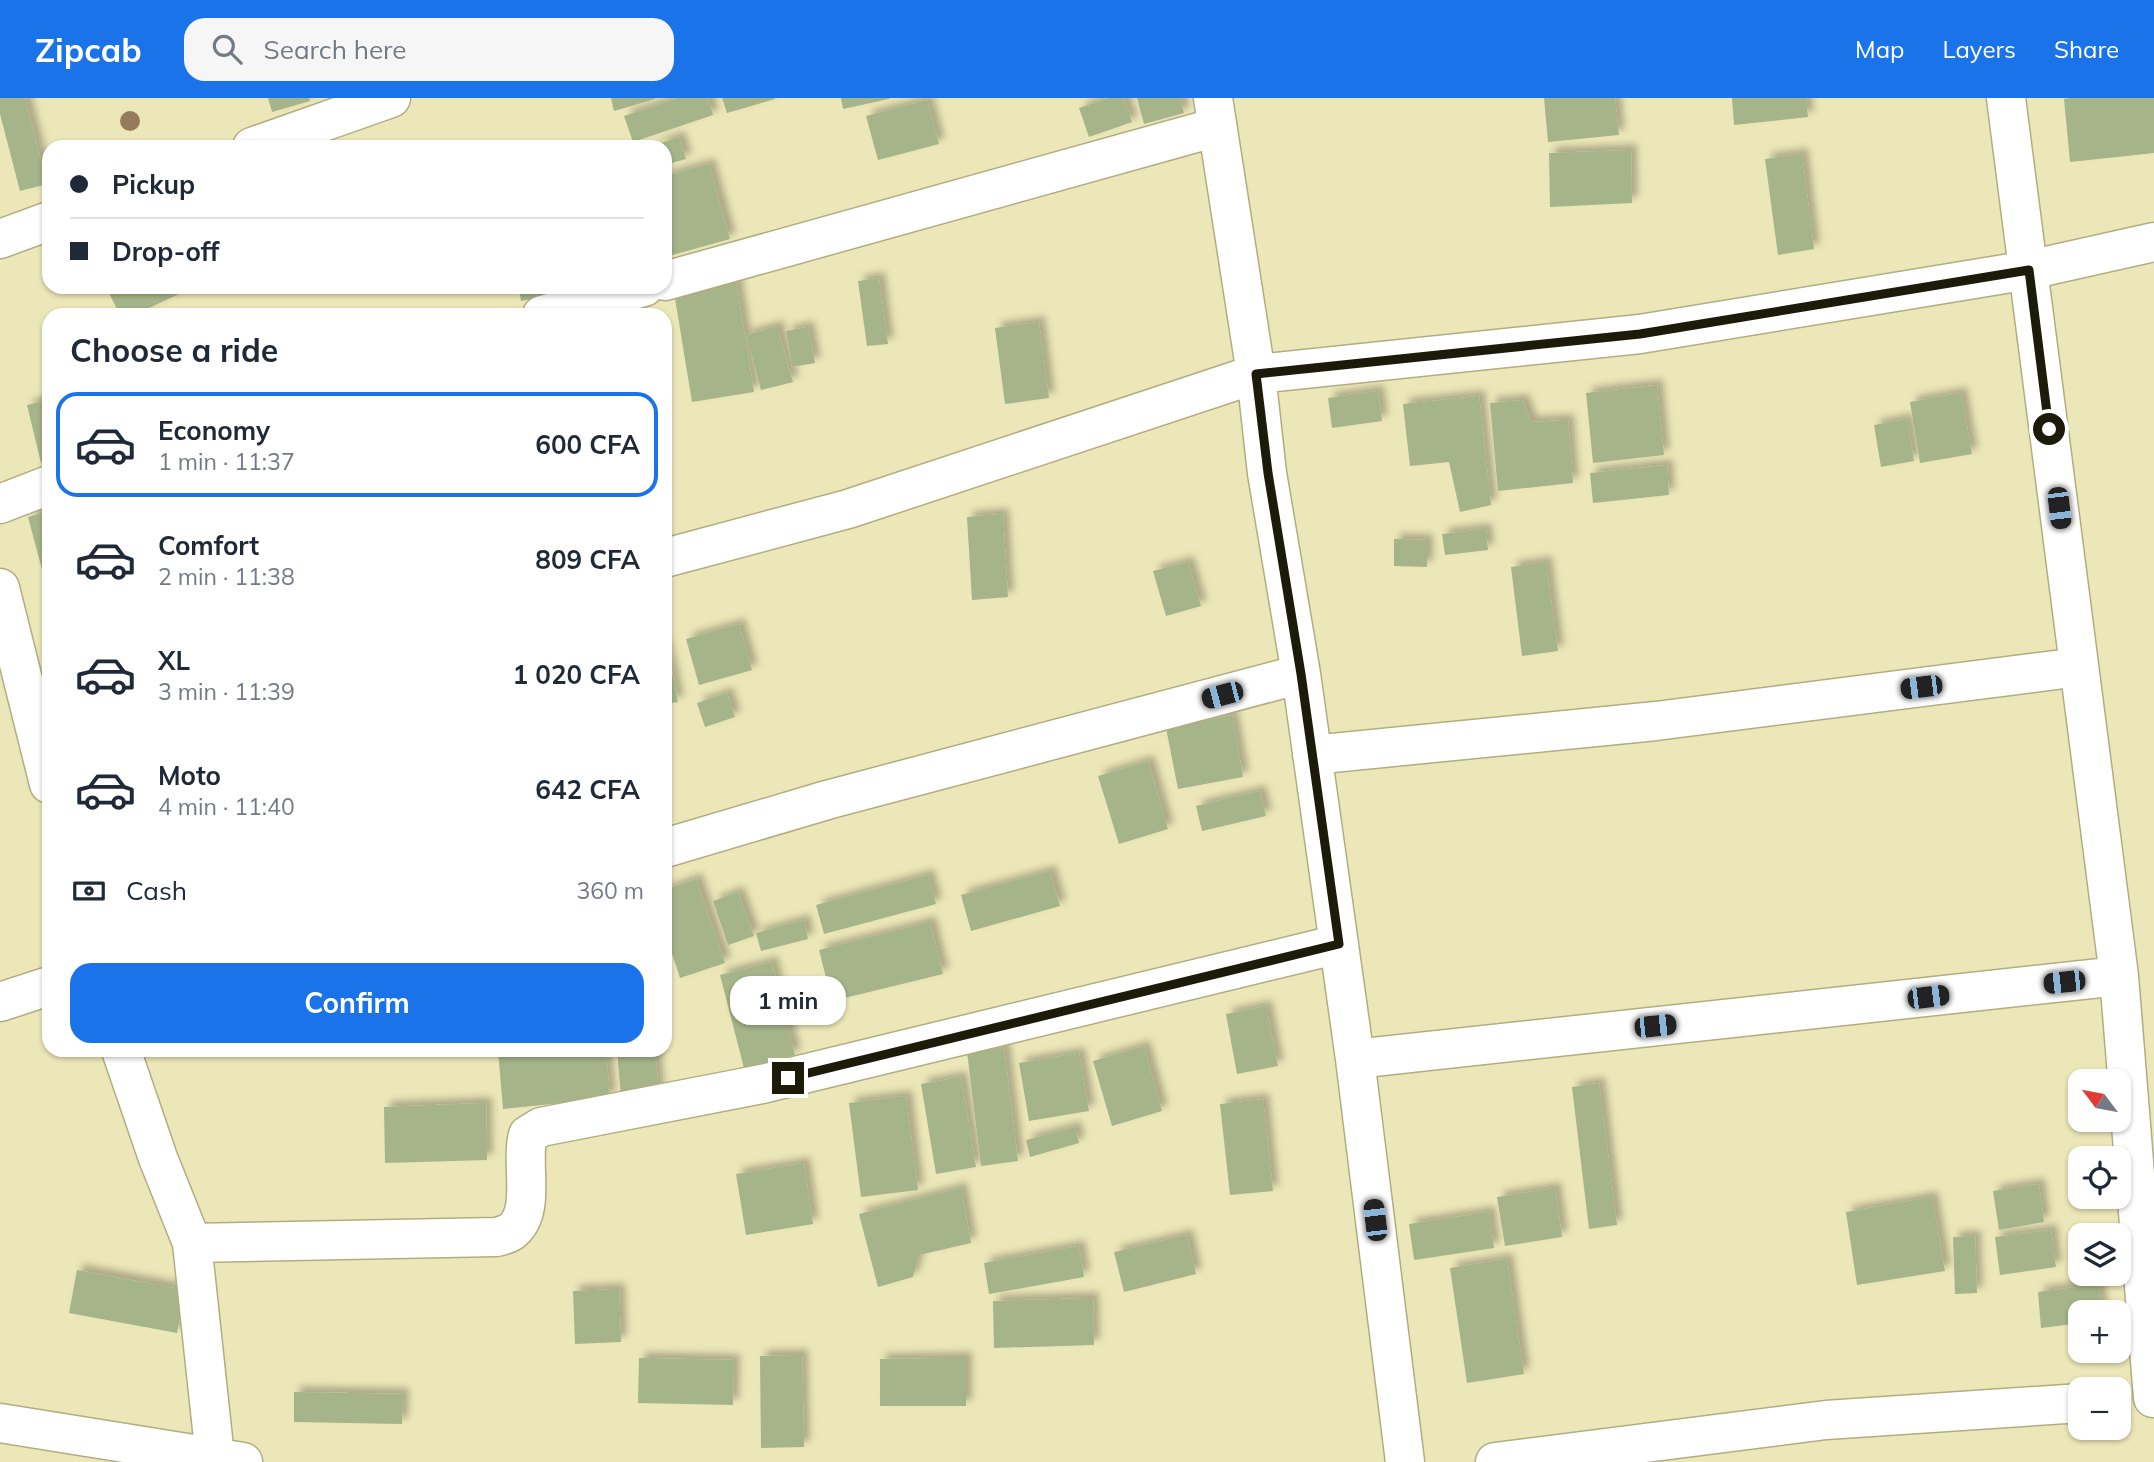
<!DOCTYPE html>
<meta charset="utf-8">
<style>
:root{--surface:#fff;--page:#f6f6f7;--text:#1f2937;--muted:#747a83;--line:#e0e1e3;--accent:#1a73e8}
body{margin:0;font-family:Mulish,sans-serif;background:var(--page);color:var(--text);height:100vh;display:flex;flex-direction:column;font-size:26px;white-space:nowrap}
*{box-sizing:border-box;margin:0}
p{font-size:23px;color:var(--muted)}
.icon{flex:none;width:38px;height:38px;fill:none;stroke:currentColor;stroke-width:2;stroke-linecap:round;stroke-linejoin:round}
.map{position:relative;flex:1;overflow:hidden}
.sheet{position:absolute;left:42px;top:210px;width:630px;height:749px;display:flex;flex-direction:column;background:var(--surface);border-radius:21px;box-shadow:0 2px 5px #0004}
.sheet>*{flex:none}
.hud{position:absolute;left:42px;top:42px;width:630px;height:154px;border-radius:21px;box-shadow:0 2px 5px #0004;display:grid;align-content:center;height:154px;padding:0 28px;background:var(--surface)}
.needle{width:46px;rotate:302deg}
.fabs{position:absolute;left:2068px;top:971px;display:grid;gap:14px}
.fabs a{display:grid;place-items:center;width:63px;height:63px;border-radius:14px;background:var(--surface);box-shadow:0 2px 5px #0004;font-size:35px}
.end{position:absolute;width:32px;height:32px;margin:-16px;border:9px solid #1c1a08;background:#fff;box-shadow:0 0 0 4px #fff}
.from{border-radius:50%}
.bubble{position:absolute;height:49px;border-radius:21px;background:var(--surface);box-shadow:0 2px 5px #0004;font-size:23px;font-weight:700;line-height:49px;text-align:center}
.car{position:absolute;width:21px;height:42px;margin:-21px -10px;border-radius:9px;box-shadow:0 0 5px 2px #0007;background:linear-gradient(#222 24%,#8ab4d8 0 40%,#222 0 76%,#8ab4d8 0 86%,#222 0)}
.hud b{display:flex;align-items:center;gap:24px;height:66px;font-size:26px}
.hud b+b{border-top:2px solid var(--line)}
.hud i{width:18px;height:18px;background:var(--text)}
ul{padding:0;list-style:none}
li{display:flex;align-items:center;gap:21px;height:105px;margin:0 14px 10px;padding:0 14px;border:4px solid transparent;border-radius:21px}
li div{flex:1}
li b{display:block;font-size:26px}
li em{font-style:normal;font-weight:700}
li.on{border-color:var(--accent)}
li>.icon{width:63px;height:63px;stroke-width:1.5}
h2{padding:0 28px;font-size:32px;line-height:84px}
.pay{display:flex;align-items:center;gap:18px;height:77px;padding:0 28px;font-size:26px}
.pay p{margin-inline-start:auto}
.cta{display:flex;gap:14px;margin-top:auto;padding:14px 28px}
.cta a{flex:1;height:80px;border-radius:21px;background:var(--accent);color:#fff;font-size:28px;font-weight:700;line-height:80px;text-align:center}
header{display:flex;align-items:center;gap:42px;box-sizing:border-box;height:98px;padding:0 35px;background:var(--accent);color:#fff}
header strong{font-size:33px}
nav{display:flex;gap:38px;margin-inline-start:auto;font-size:24px}
.search{width:490px;height:63px;background:var(--page);display:flex;align-items:center;gap:18px;box-sizing:border-box;padding:0 24px;border-radius:21px;color:var(--muted);font-size:26px}
.map>svg:first-child{display:block}
.building{fill:#a6b489;filter:url(#shadow)}
.lines{fill:none;stroke-linecap:round;stroke-linejoin:round}
.minor-casing{stroke:#b2ad80;stroke-width:41}
.minor{stroke:#fff;stroke-width:38}
.tree{fill:#947b5c}
.route{stroke:#1c1a08;stroke-width:9}
</style>
<header>
<strong>Zipcab</strong>
<div class="search"><svg class="icon" aria-label="search" viewBox="0 0 24 24"><circle cx="10" cy="10" r="6"/><path d="M15 15l6 6"/></svg>Search here</div>
<nav><a>Map</a><a>Layers</a><a>Share</a></nav>
</header>
<div class="map">
<svg width="2154" height="1364" viewBox="0 0 2154 1364">
<defs>
<filter id="shadow"><feDropShadow dx="6" dy="-6" stdDeviation="3.5" flood-color="#0004"/></filter>
</defs>
<rect width="100%" height="100%" fill="#ece7b8"/>
<path class="building" d="M0,0H25L47,86L20,93L0,16Z
M268,0H309L310,3L272,14Z
M611,0H655V1L614,13Z
M678,0H708L713,17L633,44L624,18Z
M722,0H775V1L727,15Z
M841,0H889V1L843,11Z
M1108,0H1124L1132,24L1089,39L1079,10Z
M1137,0H1180L1184,15L1144,26Z
M1544,0H1615L1619,37L1548,44Z
M1732,0H1806L1808,19L1734,27Z
M2071,0H2154V55L2070,64L2064,1Z
M927,2L939,46L878,62L866,18Z
M679,39L686,61L665,67V49H648Z
M1631,52L1632,105L1550,109L1549,55Z
M1802,56L1814,151L1778,157L1765,61Z
M709,66L730,141L665,159V78Z
M879,180L888,246L867,248L858,183Z
M736,183L754,294L692,304L674,194Z
M106,189H178L181,195L134,217H120Z
M519,189H547L548,198L521,203Z
M1039,224L1049,300L1005,306L995,230Z
M777,228L793,284L761,292L746,237Z
M808,229L815,265L792,269L786,233Z
M1657,287L1664,357L1593,365L1586,295Z
M1378,293L1382,323L1332,330L1328,300Z
M1961,295L1972,356L1920,365L1910,304Z
M1479,298L1491,407L1460,414L1449,364L1410,368L1403,306Z
M49,302V363L41,365L27,307Z
M1523,302L1531,324L1568,322L1573,385L1498,393L1490,305Z
M1907,321L1914,363L1881,369L1874,327Z
M1667,367L1669,397L1593,405L1590,375Z
M49,413V494H48L28,419Z
M1003,416L1008,499L972,502L967,419Z
M1486,431L1488,452L1445,457L1442,436Z
M1394,441L1427,442V469L1394,468Z
M1188,464L1201,508L1166,518L1153,473Z
M1546,464L1558,553L1522,558L1511,469Z
M739,526L752,572L699,587L686,541Z
M665,540L678,604L665,606Z
M727,595L735,619L705,629L697,605Z
M1232,617L1243,679L1178,691L1166,630Z
M1148,663L1168,731L1119,746L1098,678Z
M1260,693L1266,718L1202,733L1196,708Z
M1050,773L1060,808L971,833L961,797Z
M928,777L936,806L824,836L816,807Z
M696,781L725,865L680,880L665,834V792Z
M738,794L754,838L728,847L713,803Z
M804,822L808,841L761,853L756,835Z
M930,824L943,876L832,903L819,852Z
M772,864L795,957L744,970L720,877Z
M1266,908L1278,968L1237,976L1226,916Z
M1144,948L1162,1013L1112,1028L1093,963Z
M1004,949L1018,1063L981,1068L967,954Z
M498,952H606L610,1000L503,1011Z
M617,952H655L659,996L621,1000Z
M1079,955L1089,1013L1029,1023L1019,965Z
M961,979L976,1069L936,1076L921,986Z
M1599,985L1617,1127L1589,1131L1572,989Z
M906,998L918,1092L861,1099L849,1005Z
M1263,1001L1273,1093L1230,1097L1220,1006Z
M486,1005L487,1062L385,1065L384,1009Z
M1075,1029L1079,1045L1030,1059L1026,1042Z
M804,1065L813,1126L746,1137L736,1076Z
M2039,1086L2044,1124L1999,1132L1993,1093Z
M961,1090L971,1145L919,1157L913,1179L878,1189L859,1116Z
M1555,1090L1562,1139L1505,1148L1497,1099Z
M1932,1099L1945,1173L1857,1187L1846,1114Z
M1489,1114L1494,1150L1414,1162L1409,1126Z
M2051,1132L2056,1169L2000,1177L1995,1139Z
M1187,1137L1196,1176L1124,1194L1114,1154Z
M1975,1138L1977,1195L1955,1196L1953,1139Z
M1079,1148L1084,1179L989,1196L984,1165Z
M1507,1161L1524,1276L1467,1285L1450,1170Z
M77,1172L185,1192L177,1235L69,1215Z
M2099,1186L2102,1214H2081V1225L2041,1230L2038,1194Z
M619,1191L621,1244L575,1246L573,1193Z
M1093,1200L1094,1247L994,1250L993,1203Z
M802,1257L804,1349L761,1350L760,1258Z
M639,1260L734,1262L733,1307L638,1305Z
M966,1260V1308H880V1261Z
M294,1294L403,1296L402,1326L294,1324Z"/>
<g class="lines">
<g class="minor-casing">
<path id="minor" d="M1213,0L1256,276L1267,375L1301,576L1355,961L1405,1364
M2006,0L2119,878L2153,1300
M252,49L391,0
M0,141L49,123
M665,183L1217,29
M542,217L644,189
M0,406L49,387
M665,460L848,411L1256,276L1640,236L2029,172L2154,144
M0,490L49,686
M1312,657L1656,623L2079,569
M665,750L827,702L1301,576
M0,904L49,888
M121,952L158,1060L192,1145L215,1359
M1355,961L2119,878
M192,1145L496,1139C501,1138 508,1136 512,1133C537,1113 520,1065 528,1037L541,1029L762,986L1339,846
M0,1325L243,1364
M1495,1364L1826,1322L2081,1305"/>
</g>
<use href="#minor" class="minor"/>
</g>
<circle class="tree" cx="130" cy="23" r="10"/>
<g class="lines">
<path class="route" d="M788,980L1339,846L1301,576L1268,375L1256,276L1640,236L2029,172L2049,331"/>
</g>
</svg>
<div class="fabs">
<a><svg class="needle" viewBox="-14 -14 28 28"><path d="M0-13l5 13h-10z" fill="#e53935"/><path d="M0 13l5-13h-10z" fill="#747a83"/></svg></a>
<a><svg class="icon" aria-label="locate" viewBox="0 0 24 24"><circle cx="12" cy="12" r="6"/><path d="M12 2v4M12 18v4M2 12h4M18 12h4"/></svg></a>
<a><svg class="icon" aria-label="layers" viewBox="0 0 24 24"><path d="M12 4l9 5-9 5-9-5zM3 14l9 5 9-5"/></svg></a>
<a>+</a>
<a>−</a>
</div>
<i class="end from" style="left:2049px;top:331px"></i>
<i class="end" style="left:788px;top:980px"></i>
<div class="bubble" style="left:730px;top:878px;width:116px">1 min</div>
<i class="car" style="left:2059px;top:410px;rotate:173deg"></i>
<i class="car" style="left:1921px;top:589px;rotate:263deg"></i>
<i class="car" style="left:1222px;top:597px;rotate:255deg"></i>
<i class="car" style="left:2064px;top:884px;rotate:264deg"></i>
<i class="car" style="left:1928px;top:899px;rotate:83deg"></i>
<i class="car" style="left:1655px;top:928px;rotate:84deg"></i>
<i class="car" style="left:1375px;top:1122px;rotate:353deg"></i>
<div class="hud">
<b><i class="from"></i>Pickup</b>
<b><i></i>Drop-off</b>
</div>
<section class="sheet">
<h2>Choose a ride</h2>
<ul>
<li class="on"><svg class="icon" aria-label="car" viewBox="0 0 24 24"><path d="M5 17H2v-5l4-1 3-4h7l3 4 3 1v5h-3M9 17h6M6 11h13"/><circle cx="7" cy="17" r="2"/><circle cx="17" cy="17" r="2"/></svg><div><b>Economy</b><p>1 min · 11:37</p></div><em>600 CFA</em></li>
<li><svg class="icon" aria-label="car" viewBox="0 0 24 24"><path d="M5 17H2v-5l4-1 3-4h7l3 4 3 1v5h-3M9 17h6M6 11h13"/><circle cx="7" cy="17" r="2"/><circle cx="17" cy="17" r="2"/></svg><div><b>Comfort</b><p>2 min · 11:38</p></div><em>809 CFA</em></li>
<li><svg class="icon" aria-label="car" viewBox="0 0 24 24"><path d="M5 17H2v-5l4-1 3-4h7l3 4 3 1v5h-3M9 17h6M6 11h13"/><circle cx="7" cy="17" r="2"/><circle cx="17" cy="17" r="2"/></svg><div><b>XL</b><p>3 min · 11:39</p></div><em>1 020 CFA</em></li>
<li><svg class="icon" aria-label="car" viewBox="0 0 24 24"><path d="M5 17H2v-5l4-1 3-4h7l3 4 3 1v5h-3M9 17h6M6 11h13"/><circle cx="7" cy="17" r="2"/><circle cx="17" cy="17" r="2"/></svg><div><b>Moto</b><p>4 min · 11:40</p></div><em>642 CFA</em></li>
</ul>
<div class="pay"><svg class="icon" aria-label="cash" viewBox="0 0 24 24"><path d="M3 7h18v10H3z"/><circle cx="12" cy="12" r="2"/></svg>Cash<p>360 m</p></div>
<div class="cta"><a>Confirm</a></div>
</section>
</div>
